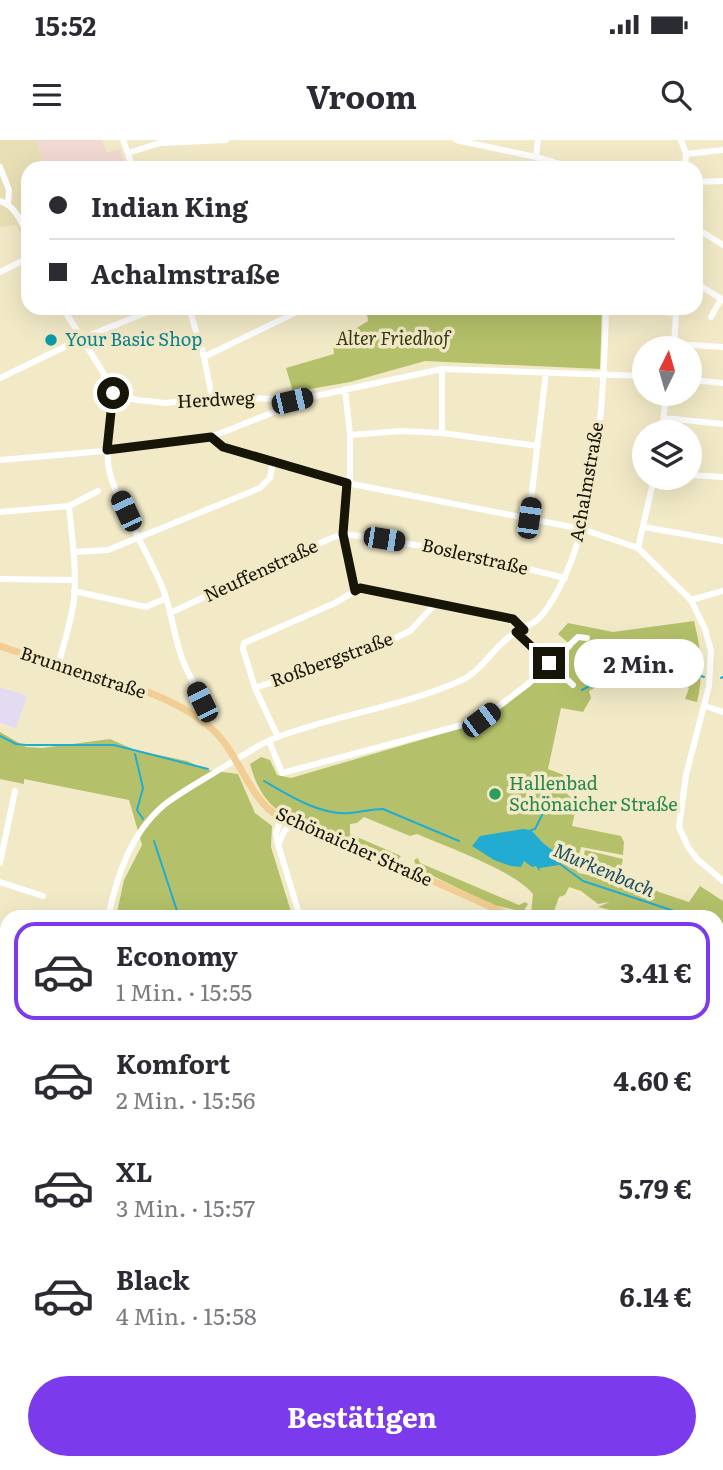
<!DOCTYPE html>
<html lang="de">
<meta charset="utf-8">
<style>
:root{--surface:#fff;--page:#f2f2f3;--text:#2b2b33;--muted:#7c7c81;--line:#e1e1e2;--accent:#7c3aed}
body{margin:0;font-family:Literata,serif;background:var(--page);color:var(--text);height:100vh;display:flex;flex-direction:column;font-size:26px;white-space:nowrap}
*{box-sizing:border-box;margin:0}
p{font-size:23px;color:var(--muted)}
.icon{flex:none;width:38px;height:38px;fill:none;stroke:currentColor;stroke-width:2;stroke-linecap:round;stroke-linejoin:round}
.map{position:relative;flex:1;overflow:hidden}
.side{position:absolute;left:0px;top:770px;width:724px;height:560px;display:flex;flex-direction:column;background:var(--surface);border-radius:21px 21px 0 0;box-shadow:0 7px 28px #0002}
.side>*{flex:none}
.top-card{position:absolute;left:21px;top:21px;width:682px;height:154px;border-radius:21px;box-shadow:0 7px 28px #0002;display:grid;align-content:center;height:154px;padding:0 28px;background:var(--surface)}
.needle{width:46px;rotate:5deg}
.tools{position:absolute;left:632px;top:196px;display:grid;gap:14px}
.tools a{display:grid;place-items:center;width:70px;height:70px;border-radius:50%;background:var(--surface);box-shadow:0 7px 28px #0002;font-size:35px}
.end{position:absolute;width:32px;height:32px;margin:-16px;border:9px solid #171408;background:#fff;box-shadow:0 0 0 4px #fff}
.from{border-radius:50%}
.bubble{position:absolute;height:49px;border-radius:24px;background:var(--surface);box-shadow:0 7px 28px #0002;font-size:23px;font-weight:700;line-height:49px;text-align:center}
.car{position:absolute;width:21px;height:42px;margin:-21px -10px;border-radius:9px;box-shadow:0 0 5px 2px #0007;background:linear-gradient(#222 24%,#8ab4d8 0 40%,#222 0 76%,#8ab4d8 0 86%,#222 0)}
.top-card b{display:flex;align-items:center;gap:24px;height:66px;font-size:26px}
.top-card b+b{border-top:2px solid var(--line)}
.top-card i{width:18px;height:18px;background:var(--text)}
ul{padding:12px 0 0;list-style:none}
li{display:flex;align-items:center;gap:21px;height:98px;margin:0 14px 10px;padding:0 14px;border:4px solid transparent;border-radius:21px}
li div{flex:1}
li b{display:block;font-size:26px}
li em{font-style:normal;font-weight:700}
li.on{border-color:var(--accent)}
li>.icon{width:63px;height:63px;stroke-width:1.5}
.cta{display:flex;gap:14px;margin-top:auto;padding:14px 28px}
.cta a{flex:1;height:80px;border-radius:42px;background:var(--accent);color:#fff;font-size:28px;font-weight:700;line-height:80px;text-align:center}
.status{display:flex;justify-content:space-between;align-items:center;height:49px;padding:0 35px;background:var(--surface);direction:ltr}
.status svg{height:19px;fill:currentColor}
header{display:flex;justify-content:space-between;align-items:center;height:91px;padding:0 28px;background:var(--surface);font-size:32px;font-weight:700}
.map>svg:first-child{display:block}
.built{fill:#e9dfb5}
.industrial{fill:#f2d9d2}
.education{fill:#e3dbf1}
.green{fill:#b4c16a}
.water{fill:#22acd2}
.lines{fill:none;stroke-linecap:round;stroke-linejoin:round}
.stream{stroke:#22acd2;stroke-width:2}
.minor{stroke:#fff;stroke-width:6}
.major{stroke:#f2cd94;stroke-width:7}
.rail-casing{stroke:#514d3b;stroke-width:4.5}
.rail{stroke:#f2eac7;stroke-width:2;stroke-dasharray:5;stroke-linecap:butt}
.route{stroke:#171408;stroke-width:9}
.culture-dot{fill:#0f9aa8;stroke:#f2eac7;stroke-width:2.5}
.leisure-dot{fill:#2e9e5b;stroke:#f2eac7;stroke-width:2.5}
.labels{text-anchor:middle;stroke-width:7;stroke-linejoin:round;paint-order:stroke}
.park-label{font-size:18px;font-style:italic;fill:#343910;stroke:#f2eac7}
.culture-label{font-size:18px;fill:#0d838f;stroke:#f2eac7;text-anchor:start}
.street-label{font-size:18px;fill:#171408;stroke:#f2eac7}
.leisure-label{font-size:18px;fill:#27864d;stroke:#f2eac7;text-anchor:start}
.water-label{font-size:19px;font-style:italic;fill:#1e5263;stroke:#f2eac7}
</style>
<div class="status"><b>15:52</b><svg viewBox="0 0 49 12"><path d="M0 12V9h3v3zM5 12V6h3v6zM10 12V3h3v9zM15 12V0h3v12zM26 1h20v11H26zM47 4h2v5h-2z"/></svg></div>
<header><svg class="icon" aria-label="menu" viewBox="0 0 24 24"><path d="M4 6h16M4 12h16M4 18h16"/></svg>Vroom<svg class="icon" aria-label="search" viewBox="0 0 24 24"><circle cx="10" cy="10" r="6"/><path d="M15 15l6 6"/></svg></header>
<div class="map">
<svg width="723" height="1330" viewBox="0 0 723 1330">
<rect width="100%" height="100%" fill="#f2eac7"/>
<path class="built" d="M0,0H36L45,28H28V107L16,85L0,87Z
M7,886V970L0,966V903Z"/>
<path class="industrial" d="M36,0H102L107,13L120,9L126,28H45Z"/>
<path class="education" d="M0,547L27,556L16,588L0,583Z"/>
<path class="green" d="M366,168H602L600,229L425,221L350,242L293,252L286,228L334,214L333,203L368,181Z
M694,481C701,509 704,533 697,562L685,559L689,548L671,535L627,530L589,551L591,558L583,572L561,568L548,629L572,638L567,654L577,662L572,686L621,696L624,702L623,715L581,707L576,730L579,733L615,741L624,745L628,737L659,752L689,762L700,746L723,761V856L718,853V777H639L598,767L610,762L598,764L581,751L569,747L565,755L559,757L552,777H538L531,774L533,754C515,731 445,706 417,694L410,696L364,677L357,683L350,684V694L401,716L397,721C377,713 357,704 337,696C291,678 264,676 250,624L261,617L270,620L277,635L291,638L482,582L542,532L543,535L573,507L558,494L568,483L613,492Z
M0,592L26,607L42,608L110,599L135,610L187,621L207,630L238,634L255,673L272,686L271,707L292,775L116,777L124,740L142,705L129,660L24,639V644L0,639Z
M585,710L623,719L618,739L580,730Z
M418,718L420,723L519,765L525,762L528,764L523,772L490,764L417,728L414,720Z"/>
<path class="water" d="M523,689L531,690L544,704L555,712L556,722L560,723L559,725L540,728L539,731L536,726L532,727L524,721L521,727L511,726L494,720L472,706L480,696Z"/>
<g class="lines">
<path class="stream" d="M721,538L723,537
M582,550L630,524L670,525L704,537
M0,596L16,604L26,605H114L208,629
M135,614L143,648L137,670L143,679
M264,641C288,655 321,676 350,673C362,672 371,669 383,669L459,701
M531,690L535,689L546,667L542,656L543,645
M154,701L179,777
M560,724L583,741L677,772L683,777
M718,816L723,819
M0,1063L7,1056
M0,1309L7,1311
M98,1323L107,1330"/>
<path class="minor" d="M123,0L133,28
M456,0L536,17L573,28
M681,0L686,14L685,28
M128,13L160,3L226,0
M686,14L723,10
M536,17L538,0
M0,27L9,50L8,63
M696,42L723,41
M0,61C16,66 21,82 28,96
M696,85L699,90L723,105
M0,132L28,118
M696,143L723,160
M63,168L112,247C117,277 101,308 111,337C123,376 148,411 163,449C172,472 174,498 183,521C190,540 207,560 202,581
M189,168L204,217L212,257
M613,168L676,173L674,208
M711,177L721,159
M674,204L723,207
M204,217L305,168
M0,238L85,197L158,168
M690,240L723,243
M345,249L350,295V344
M113,253L137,260L166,263L212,257L278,259L292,261L442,229L644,236
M664,278L723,284
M662,292L666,254
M442,293V229
M350,295L401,291L442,293L538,306
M211,297L223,307L347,343L582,389L638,408L691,460L705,489L711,511L709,546L686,635L679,687L688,707L697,719L723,741
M0,320L104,311L211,297L279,270L292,261
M690,335L723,337
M0,372L69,366L98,351
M529,378L546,232
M644,387L723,401
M638,408L654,338
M75,412L108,410L260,348L270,338L273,322
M0,439L74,440
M74,451L146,467L166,458
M691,460L723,451
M170,473L329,399L343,394L347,343
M524,490L513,479L360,448L355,451L343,394C419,403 491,420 565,438
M516,492L573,545
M58,525C64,504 71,482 74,460C77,429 72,398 69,366
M255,548L383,504L410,491L437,462
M705,566L723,572
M278,597L255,548L243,509L244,503L335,463L355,451
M269,601L282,633L481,580L528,544L578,497L587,498
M281,679L276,693L278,704L300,777
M279,703L285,690L294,685
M0,723L15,651
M0,742L43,756
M108,777C117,736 130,694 164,665C182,651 203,640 222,628C241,617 261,602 283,595C341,574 403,566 460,541C483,531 495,504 516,492C531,483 538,483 548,467C598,393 604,256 606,168
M0,844L7,847
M718,952L719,993
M0,982L7,988
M0,1109L7,1103
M0,1115L7,1132
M0,1130L7,1143"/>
<path class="major" d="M0,506C62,528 165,545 212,589C240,614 247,657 279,677C303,693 336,700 363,711C414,732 464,755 514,777
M718,864L723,866"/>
<g class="rail-casing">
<path id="rail" d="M0,963L7,967
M718,1028L723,1031"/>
</g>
<use href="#rail" class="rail"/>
</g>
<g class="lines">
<path class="route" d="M113,253L107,310L211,297L223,307L347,343L343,394L355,451L360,448L513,479L524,490L516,492L549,523"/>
</g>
<circle class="culture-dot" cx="51" cy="200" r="7"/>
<circle class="leisure-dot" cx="495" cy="654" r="7"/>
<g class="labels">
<g class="park-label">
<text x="393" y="205">Alter Friedhof</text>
</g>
<g class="culture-label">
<text x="65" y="206">Your Basic Shop</text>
</g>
<g class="street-label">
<text transform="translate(216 260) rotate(-3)" y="6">Herdweg</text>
<text transform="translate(587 342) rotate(-80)" y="6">Achalmstraße</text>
<text transform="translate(475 417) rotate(13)" y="6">Boslerstraße</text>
<text transform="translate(261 431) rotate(-25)" y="6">Neuffenstraße</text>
<text transform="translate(332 520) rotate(-20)" y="6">Roßbergstraße</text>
<text transform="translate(83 533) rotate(18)" y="6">Brunnenstraße</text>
<text transform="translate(354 707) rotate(24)" y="6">Schönaicher Straße</text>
</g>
<g class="leisure-label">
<text x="509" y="650">Hallenbad<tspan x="509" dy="21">Schönaicher Straße</tspan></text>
</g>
<g class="water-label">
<text transform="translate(604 730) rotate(23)" y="7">Murkenbach</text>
</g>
</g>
</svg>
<div class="tools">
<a><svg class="needle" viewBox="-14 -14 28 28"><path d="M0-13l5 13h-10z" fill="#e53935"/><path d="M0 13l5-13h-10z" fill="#7c7c81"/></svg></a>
<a><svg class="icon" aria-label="layers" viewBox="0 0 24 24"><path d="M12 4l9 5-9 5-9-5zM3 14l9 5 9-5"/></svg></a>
</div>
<i class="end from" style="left:113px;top:253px"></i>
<i class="end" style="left:549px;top:523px"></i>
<div class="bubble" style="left:574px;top:499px;width:130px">2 Min.</div>
<i class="car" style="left:292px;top:261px;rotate:77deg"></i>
<i class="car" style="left:126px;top:371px;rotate:335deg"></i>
<i class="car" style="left:529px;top:378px;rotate:8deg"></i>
<i class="car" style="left:384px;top:399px;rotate:99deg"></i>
<i class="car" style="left:202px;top:562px;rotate:334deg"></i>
<i class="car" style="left:481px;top:580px;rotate:53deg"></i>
<div class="top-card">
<b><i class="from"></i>Indian King</b>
<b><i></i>Achalmstraße</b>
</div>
<section class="side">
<ul>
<li class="on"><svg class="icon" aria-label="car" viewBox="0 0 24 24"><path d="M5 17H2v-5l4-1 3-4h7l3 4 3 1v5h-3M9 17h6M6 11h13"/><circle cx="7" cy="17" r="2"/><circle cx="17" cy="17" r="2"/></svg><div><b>Economy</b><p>1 Min. · 15:55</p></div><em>3.41 €</em></li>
<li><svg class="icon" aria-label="car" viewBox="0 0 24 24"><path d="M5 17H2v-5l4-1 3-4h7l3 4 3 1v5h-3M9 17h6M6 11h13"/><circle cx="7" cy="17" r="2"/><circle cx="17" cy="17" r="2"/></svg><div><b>Komfort</b><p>2 Min. · 15:56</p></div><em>4.60 €</em></li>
<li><svg class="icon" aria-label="car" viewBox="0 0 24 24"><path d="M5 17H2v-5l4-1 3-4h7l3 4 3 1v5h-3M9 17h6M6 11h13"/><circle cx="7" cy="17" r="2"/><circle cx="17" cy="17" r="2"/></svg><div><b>XL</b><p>3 Min. · 15:57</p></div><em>5.79 €</em></li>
<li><svg class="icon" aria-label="car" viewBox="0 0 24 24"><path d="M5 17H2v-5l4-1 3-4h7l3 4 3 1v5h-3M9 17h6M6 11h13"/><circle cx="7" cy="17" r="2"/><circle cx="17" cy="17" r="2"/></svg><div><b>Black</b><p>4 Min. · 15:58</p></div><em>6.14 €</em></li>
</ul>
<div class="cta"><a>Bestätigen</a></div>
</section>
</div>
